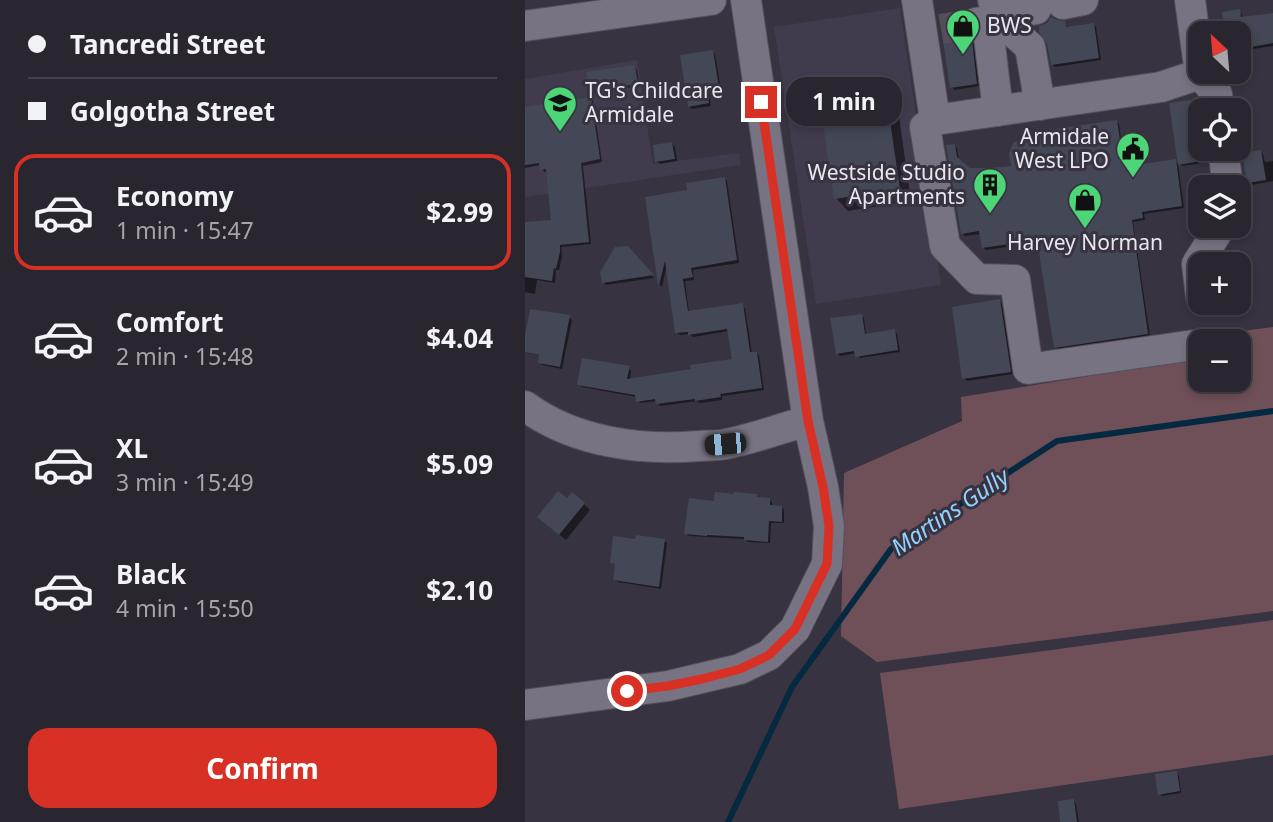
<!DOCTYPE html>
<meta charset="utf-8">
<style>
:root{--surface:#2a2630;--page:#36323c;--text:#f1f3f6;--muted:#a5a5ab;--line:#46434c;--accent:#d93025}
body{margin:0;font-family:"Noto Sans",sans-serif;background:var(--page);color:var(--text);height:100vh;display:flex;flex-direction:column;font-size:26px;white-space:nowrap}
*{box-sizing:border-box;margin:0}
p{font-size:23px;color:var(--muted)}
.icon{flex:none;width:38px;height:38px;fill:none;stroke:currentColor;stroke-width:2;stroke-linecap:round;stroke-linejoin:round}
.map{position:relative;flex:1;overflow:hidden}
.drawer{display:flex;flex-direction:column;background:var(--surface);width:525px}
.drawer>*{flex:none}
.banner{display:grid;align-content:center;height:154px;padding:0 28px;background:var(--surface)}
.needle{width:46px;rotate:334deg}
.fabs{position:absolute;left:663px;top:21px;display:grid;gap:14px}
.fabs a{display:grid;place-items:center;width:63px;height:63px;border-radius:14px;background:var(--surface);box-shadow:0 4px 10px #0003,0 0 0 2px var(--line);font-size:35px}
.end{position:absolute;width:32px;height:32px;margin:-16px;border:9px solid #d93025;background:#fff;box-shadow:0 0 0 4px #fff}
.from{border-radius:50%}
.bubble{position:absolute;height:49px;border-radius:21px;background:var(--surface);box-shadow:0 4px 10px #0003,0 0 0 2px var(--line);font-size:23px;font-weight:700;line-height:49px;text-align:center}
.car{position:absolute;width:21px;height:42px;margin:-21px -10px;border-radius:9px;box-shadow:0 0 5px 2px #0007;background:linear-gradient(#222 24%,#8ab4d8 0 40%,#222 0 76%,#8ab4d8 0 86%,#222 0)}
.banner b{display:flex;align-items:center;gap:24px;height:66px;font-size:26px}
.banner b+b{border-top:2px solid var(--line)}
.banner i{width:18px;height:18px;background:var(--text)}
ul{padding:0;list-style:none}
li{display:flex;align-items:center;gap:21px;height:116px;margin:0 14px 10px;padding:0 14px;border:4px solid transparent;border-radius:21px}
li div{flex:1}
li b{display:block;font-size:26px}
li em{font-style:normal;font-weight:700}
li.active{border-color:var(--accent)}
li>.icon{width:63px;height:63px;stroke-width:1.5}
.button{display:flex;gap:14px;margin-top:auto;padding:14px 28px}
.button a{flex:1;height:80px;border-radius:21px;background:var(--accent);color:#fff;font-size:28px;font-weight:700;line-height:80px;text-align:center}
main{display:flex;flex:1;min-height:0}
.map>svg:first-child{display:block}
.built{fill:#423b4e}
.green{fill:#6f5058}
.shadow{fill:#0007}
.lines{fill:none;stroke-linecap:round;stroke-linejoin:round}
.stream{stroke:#042940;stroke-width:6}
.building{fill:#444856}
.minor-tunnel{stroke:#534e5a;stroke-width:30;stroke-dasharray:30 15;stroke-linecap:butt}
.minor-casing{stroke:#54505b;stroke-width:32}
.minor{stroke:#787382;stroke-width:30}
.route{stroke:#d93025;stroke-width:9}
.labels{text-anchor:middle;stroke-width:6;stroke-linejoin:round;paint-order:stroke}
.poi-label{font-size:21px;fill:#e9e6ef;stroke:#383340;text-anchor:start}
.water-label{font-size:23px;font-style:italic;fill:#95d1fe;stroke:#383340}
</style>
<main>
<section class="drawer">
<div class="banner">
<b><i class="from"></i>Tancredi Street</b>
<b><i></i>Golgotha Street</b>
</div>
<ul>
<li class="active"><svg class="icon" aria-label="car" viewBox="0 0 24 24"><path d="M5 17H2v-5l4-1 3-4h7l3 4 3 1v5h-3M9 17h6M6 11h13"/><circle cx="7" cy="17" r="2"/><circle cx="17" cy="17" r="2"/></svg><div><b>Economy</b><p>1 min · 15:47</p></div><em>$2.99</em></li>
<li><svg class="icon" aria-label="car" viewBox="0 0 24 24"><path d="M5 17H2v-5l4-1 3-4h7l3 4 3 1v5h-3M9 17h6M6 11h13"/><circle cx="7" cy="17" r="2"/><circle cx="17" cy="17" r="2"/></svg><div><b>Comfort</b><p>2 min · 15:48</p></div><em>$4.04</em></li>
<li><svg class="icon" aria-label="car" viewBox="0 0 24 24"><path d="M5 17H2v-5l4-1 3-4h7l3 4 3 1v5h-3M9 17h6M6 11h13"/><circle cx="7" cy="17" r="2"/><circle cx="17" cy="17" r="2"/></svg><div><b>XL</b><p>3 min · 15:49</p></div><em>$5.09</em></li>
<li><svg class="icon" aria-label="car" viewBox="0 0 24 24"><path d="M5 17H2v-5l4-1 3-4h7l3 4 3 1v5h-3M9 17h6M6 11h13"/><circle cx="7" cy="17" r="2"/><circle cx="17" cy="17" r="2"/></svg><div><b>Black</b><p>4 min · 15:50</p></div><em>$2.10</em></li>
</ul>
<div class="button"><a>Confirm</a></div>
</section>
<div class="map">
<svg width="748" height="822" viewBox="0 0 748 822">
<rect width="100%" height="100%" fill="#383340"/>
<path class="built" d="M375,8L416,285L291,304L249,27Z
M112,60L128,164L214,153L216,165L0,197V79Z"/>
<path class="green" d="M748,327V611L352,662L316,636L319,473L437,421L436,397L675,358L676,380H714V341H701L700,333Z
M748,620V755L374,809L355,673Z"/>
<path class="shadow" d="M714,11L717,14V19L748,14V46L714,51V33H702L699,13Z
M439,12L441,14L437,19L436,29L439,37L449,44L454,86L429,90L427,87L416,15Z
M539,23L543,28L569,25L571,27L576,60L530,67L527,64L523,24Z
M188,52L190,54L196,90L184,91L186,106L167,109L164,106Z
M110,67L112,70L115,86L69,93L66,91Z
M359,89L372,102L386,201L323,211L311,198Z
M65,99L68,101L77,162L58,166L66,244L36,247L37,256L34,270H31L30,283L12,280L10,294L0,292V224L28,221L23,171L19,172L16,165L0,168V109Z
M672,100L677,106L678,110H676V149H684V162L657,166L655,164Z
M591,121L594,124L600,169L650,161L653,164L659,208L619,214L620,220L608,222L625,336L533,349L530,347L515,242L461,250L458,247L456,234L440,236L438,234L429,146L432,148L434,161L444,170L488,167Z
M147,144L150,147L152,161L135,164L132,161Z
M736,151L738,154L740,162L748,161V181L726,185L724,182Z
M200,179L202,181L214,263L168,270L169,280L160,281L164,313L217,305L220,308L227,354L232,353L234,356L239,390L197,396V400L175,403L172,401L135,406L132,401L115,403L112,397L57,387L54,384L104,368L106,371L105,380L168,371L209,361L204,331L168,337L165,334L155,335L152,333L142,264L137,287L134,284L122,198L164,192Z
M103,247L129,278L81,285L79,283Z
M475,301L477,304L488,374L442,381L439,378Z
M336,316L339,318L341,335L369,331L372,334L375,352L335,358L332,353L315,356L312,353Z
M44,317L47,320L37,369L17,365L15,362L16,356L0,352V345Z
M231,495L234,498L245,500L247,503V507H257L259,510V523H246L245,543L223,542L220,539L164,536L161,533L191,503Z
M42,500L59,504L65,510L41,540L20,523Z
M139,540L142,543L136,589L93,582L90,579L92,565L86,562Z
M651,773L654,776L656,793L637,796L634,794Z
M549,801L551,804L554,822H537Z"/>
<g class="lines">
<path class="stream" d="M203,822L267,687L366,549L532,441L748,411"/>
</g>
<path class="building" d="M715,9L716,17L748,13V43L714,49V33H701L697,12Z
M440,10L435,16L434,25L438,35L447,40L452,84L425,88L414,14Z
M526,17L532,20L540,21L541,27L569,23L574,58L526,65L522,44L514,32V26L522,23Z
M188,50L194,88L182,89L184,103L163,107L155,55Z
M110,65L113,84L64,91L61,72Z
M360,87L375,189L309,199L294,97Z
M66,97L75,159L56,163L64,242L35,245V252L31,269L29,268L27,281L0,277V222L26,220L21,169L15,170L14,163L0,165V107Z
M673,99L676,103V161L653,165L644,103Z
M592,120L599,167L651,159L657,206L617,212L618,218L607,220L623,334L529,348L512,240L457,248L454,231L436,234L421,145L430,144L432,157L445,168H466L486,166L484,153L489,142L498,141L497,134Z
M147,142L150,159L130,162L128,145Z
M736,150L741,180L722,183L717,153Z
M200,177L212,260L166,268L168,277L158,279L163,311L218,303L225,352H232L237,388L195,394L196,397L170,401V399L131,404L130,399L111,402L110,395L52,385L57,358L105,366L102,379L166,369L165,365L207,359L202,329L163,335V332L150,333L140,261L134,285H133L120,197L162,190L161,183Z
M103,246L129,275L77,283L75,272L90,247Z
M475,299L486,372L437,379L427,307Z
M5,309L45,315L35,367L13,363L14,355L0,352V335Z
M337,314L340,334L370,329L373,350L330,357L329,351L311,354L305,318Z
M33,491L42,498L47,492L60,503L34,535L12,517Z
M190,492L209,494V492L232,494V497L245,498V505L257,506V522L244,521L243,542L219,540V537L182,535V536L159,534L164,498L189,501Z
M111,535L140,539L134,587L88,580L90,564L85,563L88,536L110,539Z
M652,771L655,791L633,795L630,774Z
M549,799L552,822H535L533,801Z"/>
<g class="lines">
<path class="minor-tunnel" d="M416,29L451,23"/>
<g class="minor-casing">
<path id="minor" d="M392,0L410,120
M468,0C483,13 492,13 511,9
M665,0L675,74L692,94L694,110
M538,4L558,0
M462,20L473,111
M451,23L474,19L505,47L515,105
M0,26L186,0
M675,74L636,87L410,120L400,127L420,246L452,279L490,280L503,369L676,344
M698,149L703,187
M676,297L672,264L696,226
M0,406C49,442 115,451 174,446C183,445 192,446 201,444C228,439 256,428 283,421
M0,705L143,686L215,669L244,655L270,629L302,564L304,526L298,487L283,421L221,0"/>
</g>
<use href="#minor" class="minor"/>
</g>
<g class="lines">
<path class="route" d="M102,691L143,686L177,679L215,669L244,655L270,629L302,564L304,526L298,487L283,421L236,102"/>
</g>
<defs>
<g id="shop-pin" transform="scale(1.75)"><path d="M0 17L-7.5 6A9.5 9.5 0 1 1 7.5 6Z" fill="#4cd677" stroke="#383340"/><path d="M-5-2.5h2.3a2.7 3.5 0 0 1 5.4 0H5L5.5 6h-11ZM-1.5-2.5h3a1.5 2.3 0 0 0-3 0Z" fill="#111"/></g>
<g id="school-pin" transform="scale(1.75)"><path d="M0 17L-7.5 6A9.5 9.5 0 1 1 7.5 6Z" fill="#4cd677" stroke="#383340"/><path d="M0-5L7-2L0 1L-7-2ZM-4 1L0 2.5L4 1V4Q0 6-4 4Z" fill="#111"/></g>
<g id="civic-pin" transform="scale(1.75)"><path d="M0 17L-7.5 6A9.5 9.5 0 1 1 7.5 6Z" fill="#4cd677" stroke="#383340"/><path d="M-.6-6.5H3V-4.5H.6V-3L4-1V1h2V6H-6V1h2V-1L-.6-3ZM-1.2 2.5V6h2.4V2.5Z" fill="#111"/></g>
<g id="building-pin" transform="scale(1.75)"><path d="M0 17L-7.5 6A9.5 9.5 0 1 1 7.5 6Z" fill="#4cd677" stroke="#383340"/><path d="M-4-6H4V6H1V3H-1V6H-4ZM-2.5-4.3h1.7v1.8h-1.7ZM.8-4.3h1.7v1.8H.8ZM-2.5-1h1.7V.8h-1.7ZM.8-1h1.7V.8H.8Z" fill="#111"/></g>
</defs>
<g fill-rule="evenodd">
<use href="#shop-pin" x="438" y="26"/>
<use href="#school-pin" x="35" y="103"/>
<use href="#civic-pin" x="608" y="149"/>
<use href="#building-pin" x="465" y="185"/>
<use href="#shop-pin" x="560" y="200"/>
</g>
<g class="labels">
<g class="poi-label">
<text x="462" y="33">BWS</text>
<text x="60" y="98">TG's Childcare<tspan x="60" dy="24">Armidale</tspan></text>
<text x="584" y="144" text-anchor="end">Armidale<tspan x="584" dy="24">West LPO</tspan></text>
<text x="440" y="180" text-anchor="end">Westside Studio<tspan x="440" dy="24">Apartments</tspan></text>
<text x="560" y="250" text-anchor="middle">Harvey Norman</text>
</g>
<g class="water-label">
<text transform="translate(425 512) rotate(-34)" y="8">Martins Gully</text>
</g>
</g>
</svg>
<div class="fabs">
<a><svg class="needle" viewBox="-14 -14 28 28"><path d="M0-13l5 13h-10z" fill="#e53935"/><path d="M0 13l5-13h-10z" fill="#a5a5ab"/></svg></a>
<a><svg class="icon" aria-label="locate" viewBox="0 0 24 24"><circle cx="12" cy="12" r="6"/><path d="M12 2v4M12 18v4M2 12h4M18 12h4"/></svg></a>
<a><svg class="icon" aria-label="layers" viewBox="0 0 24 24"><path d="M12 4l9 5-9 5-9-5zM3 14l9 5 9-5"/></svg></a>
<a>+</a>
<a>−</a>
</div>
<i class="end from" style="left:102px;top:691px"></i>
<i class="end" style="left:236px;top:102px"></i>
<div class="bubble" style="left:261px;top:77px;width:116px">1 min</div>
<i class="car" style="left:200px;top:444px;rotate:265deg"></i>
</div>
</main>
